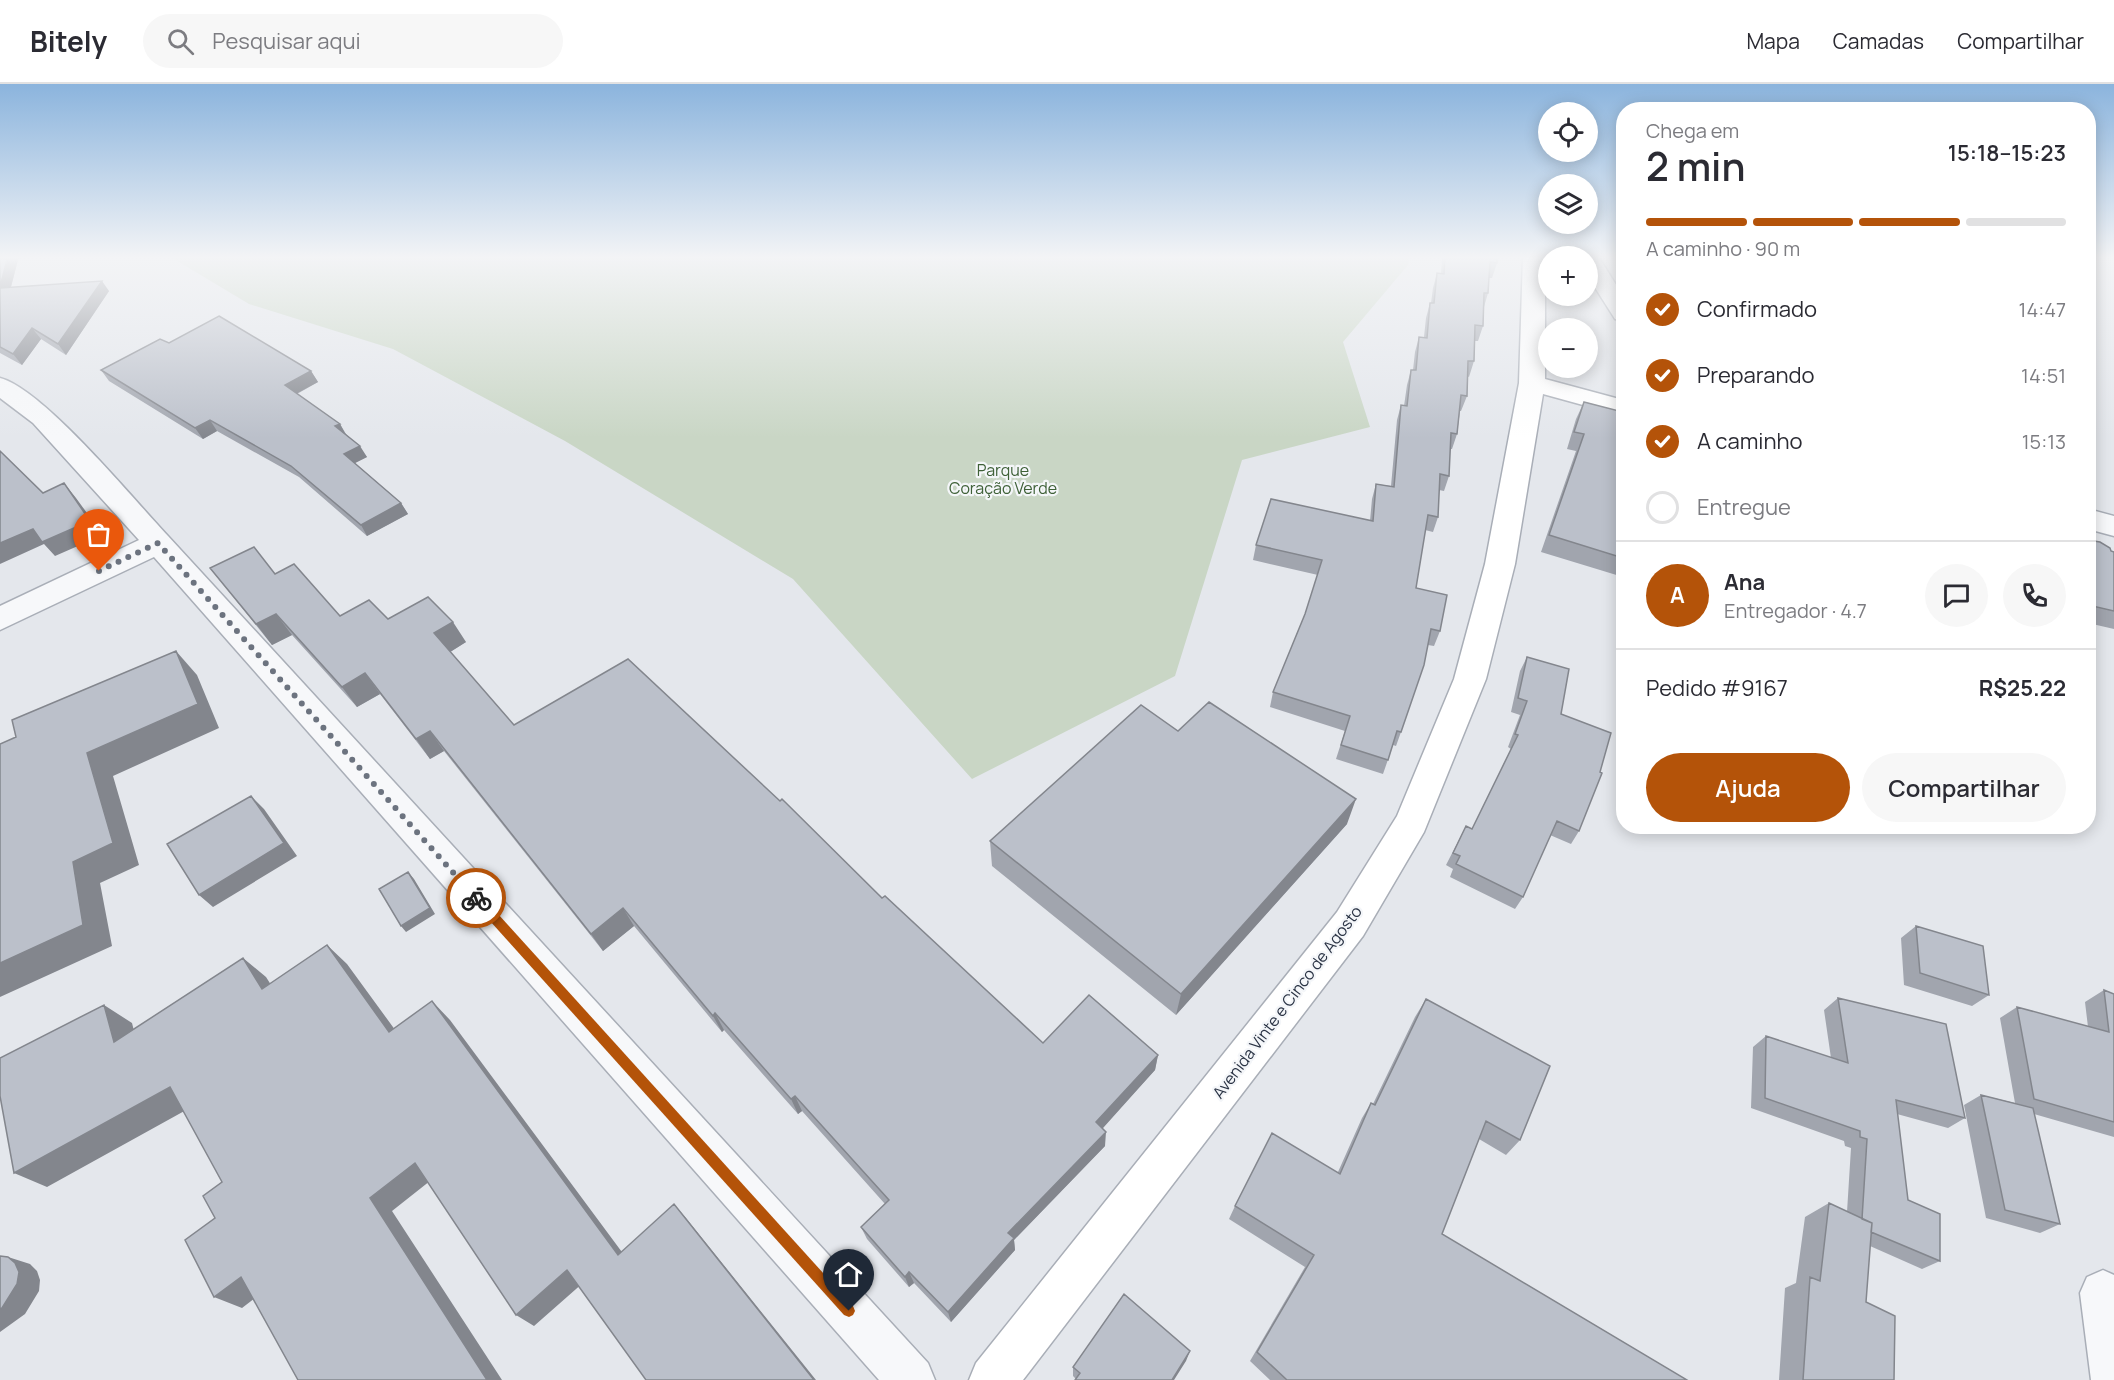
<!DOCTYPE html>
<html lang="pt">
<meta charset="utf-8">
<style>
:root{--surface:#fff;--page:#f7f7f7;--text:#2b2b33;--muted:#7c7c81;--line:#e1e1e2;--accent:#b45309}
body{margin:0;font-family:Manrope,sans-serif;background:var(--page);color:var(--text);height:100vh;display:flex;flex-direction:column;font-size:22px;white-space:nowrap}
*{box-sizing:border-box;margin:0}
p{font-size:20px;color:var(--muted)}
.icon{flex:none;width:33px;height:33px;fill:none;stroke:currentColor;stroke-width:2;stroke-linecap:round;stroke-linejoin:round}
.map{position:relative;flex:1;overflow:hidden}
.panel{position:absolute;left:1616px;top:18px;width:480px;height:732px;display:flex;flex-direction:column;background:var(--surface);border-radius:24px;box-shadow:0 3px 15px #0003}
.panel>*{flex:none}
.controls{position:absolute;left:1538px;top:18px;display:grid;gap:12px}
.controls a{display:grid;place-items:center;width:60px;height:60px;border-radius:50%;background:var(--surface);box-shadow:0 3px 15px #0003;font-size:30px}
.pin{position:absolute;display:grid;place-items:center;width:51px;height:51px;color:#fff;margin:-62px -26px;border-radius:50% 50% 50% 0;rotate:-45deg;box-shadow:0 0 6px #0007}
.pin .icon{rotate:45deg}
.courier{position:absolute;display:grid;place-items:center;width:60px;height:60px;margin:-30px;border:4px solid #b45309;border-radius:50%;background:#fff;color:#222;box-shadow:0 2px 8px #0007}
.overview em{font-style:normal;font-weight:600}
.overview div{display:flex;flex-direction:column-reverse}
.overview{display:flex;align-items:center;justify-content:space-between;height:102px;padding:0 30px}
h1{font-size:39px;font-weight:600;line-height:45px}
.bar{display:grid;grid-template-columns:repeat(4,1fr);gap:9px 6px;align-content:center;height:72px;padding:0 30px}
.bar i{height:8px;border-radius:4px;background:var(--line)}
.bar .on{background:var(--accent)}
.bar p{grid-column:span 4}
.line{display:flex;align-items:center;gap:15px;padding:0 30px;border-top:2px solid var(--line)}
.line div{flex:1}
.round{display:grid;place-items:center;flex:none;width:63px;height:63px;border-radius:32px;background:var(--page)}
ol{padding:0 30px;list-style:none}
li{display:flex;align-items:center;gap:18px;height:66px}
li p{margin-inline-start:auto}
li .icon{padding:6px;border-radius:50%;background:var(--accent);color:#fff;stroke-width:4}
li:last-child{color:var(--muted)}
li i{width:33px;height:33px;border:3px solid var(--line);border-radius:50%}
.action{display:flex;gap:12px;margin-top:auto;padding:12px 30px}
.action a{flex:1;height:69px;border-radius:36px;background:var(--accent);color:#fff;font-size:24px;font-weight:600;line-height:69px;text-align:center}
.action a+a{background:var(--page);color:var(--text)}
header{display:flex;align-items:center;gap:36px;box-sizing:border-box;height:84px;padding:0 30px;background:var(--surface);border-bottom:2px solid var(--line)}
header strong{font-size:28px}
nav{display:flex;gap:33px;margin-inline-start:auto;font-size:21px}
.search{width:420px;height:54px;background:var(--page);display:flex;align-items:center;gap:15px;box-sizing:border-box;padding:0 21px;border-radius:33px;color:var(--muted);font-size:22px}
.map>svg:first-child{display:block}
.green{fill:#c9d6c5}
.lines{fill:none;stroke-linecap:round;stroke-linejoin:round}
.street-casing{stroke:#a9aeb7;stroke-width:3}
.secondary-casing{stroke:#a9aeb7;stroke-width:3}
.street{fill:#f7f8fa;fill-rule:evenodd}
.secondary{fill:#fff;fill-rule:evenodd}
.wall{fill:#a1a5ae}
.shaded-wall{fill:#83868d}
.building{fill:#bbc0ca;stroke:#83868d;stroke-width:1.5}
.route{fill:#b45309}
.done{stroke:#6c737f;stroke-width:6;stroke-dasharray:0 10.8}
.labels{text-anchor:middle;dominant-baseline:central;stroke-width:4.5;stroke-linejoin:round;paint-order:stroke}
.park-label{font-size:16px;fill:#3f6138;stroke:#f4f6f9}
.street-label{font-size:16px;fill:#2b3445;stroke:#f4f6f9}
</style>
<header>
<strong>Bitely</strong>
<div class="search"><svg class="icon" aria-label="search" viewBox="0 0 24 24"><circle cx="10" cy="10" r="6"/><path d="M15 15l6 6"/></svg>Pesquisar aqui</div>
<nav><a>Mapa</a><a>Camadas</a><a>Compartilhar</a></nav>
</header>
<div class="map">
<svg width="2114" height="1296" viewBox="0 0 2114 1296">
<rect width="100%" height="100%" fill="#e4e7ec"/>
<path class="green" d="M 169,172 L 1410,172 L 1408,181 L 1343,258 L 1370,343 L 1242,376 L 1175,592 L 972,695 L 793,495 L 565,357 L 393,265 L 249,220 Z"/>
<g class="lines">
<g class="street-casing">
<path id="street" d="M 1576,172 L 1598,172 L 1623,212 L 1623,237 L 1615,235 L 1587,191 L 1587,172 Z
M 0,294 C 43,305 134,416 168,452 L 928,1279 L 935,1296 L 879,1296 L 154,473 L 0,546 L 0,522 L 139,456 L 33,339 L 0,314 Z
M 2088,425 L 2114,432 L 2114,452 L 2088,445 Z
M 2103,1186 L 2114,1191 L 2114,1296 L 2091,1296 L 2080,1209 L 2087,1193 Z"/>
</g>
<g class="secondary-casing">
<path id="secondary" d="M 1523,172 L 1545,172 L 1545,295 L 1623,316 L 1623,332 L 1543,310 L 1515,480 L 1486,595 L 1424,748 L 1363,852 L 1023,1296 L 969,1296 L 976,1279 L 1337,828 L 1397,732 L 1454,595 L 1485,480 L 1519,299 Z"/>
</g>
<use href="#street" class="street"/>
<use href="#secondary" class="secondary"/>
</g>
<path class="wall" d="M 0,172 L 19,172 L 11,203 L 109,207 L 66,271 L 41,255 L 22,281 L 0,269 Z
M 1442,172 L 1497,172 L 1497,179 L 1492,194 L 1489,194 L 1488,209 L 1484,223 L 1483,242 L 1478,257 L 1474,257 L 1474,277 L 1469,293 L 1467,292 L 1467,312 L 1461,327 L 1460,327 L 1457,350 L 1452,365 L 1450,365 L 1449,392 L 1444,407 L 1439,406 L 1438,433 L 1433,448 L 1425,446 L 1416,504 L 1440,547 L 1434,562 L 1428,561 L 1401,648 L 1396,662 L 1393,661 L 1383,690 L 1336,675 L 1345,647 L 1270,623 L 1273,608 L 1305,530 L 1318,491 L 1253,476 L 1256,461 L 1370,437 L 1372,415 L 1376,400 L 1391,402 L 1397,336 L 1401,321 L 1404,322 L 1407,301 L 1411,286 L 1413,286 L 1415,268 L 1419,253 L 1424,253 L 1426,234 L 1430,219 L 1431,219 L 1433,204 L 1437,189 L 1441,190 Z
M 169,259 L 311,287 L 318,298 L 297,310 L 340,340 L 346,350 L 367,373 L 355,379 L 401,419 L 408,430 L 367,452 L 299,393 L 217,347 L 203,355 L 109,297 L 101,286 Z
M 1584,318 L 1623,328 L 1623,493 L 1541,468 L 1576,367 L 1567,365 L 1576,335 Z
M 2088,456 L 2114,468 L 2114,545 L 2088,539 Z
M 210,484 L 275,490 L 340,532 L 388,535 L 466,558 L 450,568 L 514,641 L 882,814 L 1043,959 L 1158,971 L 1155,986 L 1102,1044 L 1105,1062 L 1014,1156 L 1015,1166 L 951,1238 L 914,1199 L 909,1203 L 867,1155 L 861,1143 L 885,1120 L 802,1027 L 798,1030 L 724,946 L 722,948 L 634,842 L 603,867 L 444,667 L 430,675 L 380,610 L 357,623 L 292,551 L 272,561 Z
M 1527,573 L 1561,630 L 1579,747 L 1571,760 L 1550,751 L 1523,813 L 1515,825 L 1450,793 L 1453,785 L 1446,781 L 1466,742 L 1472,745 L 1511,665 L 1508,663 L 1520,631 L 1511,628 L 1520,587 Z
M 1178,647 L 1347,740 L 1176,931 L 992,782 L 990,757 Z
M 1916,842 L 1989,911 L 1972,922 L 1904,901 L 1901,854 Z
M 2104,906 L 2114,910 L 2114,1053 L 2034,1030 L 2060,1140 L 2040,1149 L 1986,1134 L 1964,1021 L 1981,1011 L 2015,1019 L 2000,934 L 2017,923 L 2088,943 L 2085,918 Z
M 1838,914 L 1965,1034 L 1948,1044 L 1897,1030 L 1908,1116 L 1940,1177 L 1922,1185 L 1870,1162 L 1866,1218 L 1894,1296 L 1779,1296 L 1785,1204 L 1796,1199 L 1805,1133 L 1829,1119 L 1847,1128 L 1851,1064 L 1845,1062 L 1844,1057 L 1751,1024 L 1753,963 L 1766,952 L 1831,974 L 1824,926 Z
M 1426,915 L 1520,1056 L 1506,1071 L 1479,1055 L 1442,1150 L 1687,1296 L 1270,1296 L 1250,1277 L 1305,1183 L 1229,1135 L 1235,1122 L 1338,1088 L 1362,1034 L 1371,1019 L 1373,1020 L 1415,933 Z
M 1186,1277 L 1076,1295 L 1073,1292 L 1073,1283 Z"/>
<path class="shaded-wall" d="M 8,172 L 19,172 L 8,214 L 0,204 Z
M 102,197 L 109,207 L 66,271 L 58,260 Z
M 32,244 L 41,255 L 22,281 L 13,270 Z
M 311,287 L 318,298 L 292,312 L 285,301 Z
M 210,336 L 217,347 L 203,355 L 195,344 Z
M 340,340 L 346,351 L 335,342 Z
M 360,362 L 367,373 L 351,381 L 344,370 Z
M 64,399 L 76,414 L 103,451 L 55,472 L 44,460 L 0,480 L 0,459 Z
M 401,419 L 408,430 L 367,452 L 361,441 Z
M 276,530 L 292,551 L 272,561 L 256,540 Z
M 453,538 L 466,558 L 447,570 L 434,549 Z
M 176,567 L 197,591 L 219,644 L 113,692 L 139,781 L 100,799 L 112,862 L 0,913 L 0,879 L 73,778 L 87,669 Z
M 365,589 L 380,610 L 357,623 L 342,603 Z
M 430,647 L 444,667 L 430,675 L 416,655 Z
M 251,712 L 264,725 L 297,772 L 213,823 L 199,811 Z
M 1356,715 L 1347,740 L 1176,931 L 1181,910 Z
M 408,788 L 414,795 L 435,830 L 406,848 L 401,842 Z
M 623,824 L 634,842 L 603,867 L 591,850 Z
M 327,861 L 347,880 L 409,965 L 389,948 Z
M 243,874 L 266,893 L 285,923 L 262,905 Z
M 432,917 L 450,936 L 633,1183 L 618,1171 Z
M 104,921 L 132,939 L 141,975 L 114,958 Z
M 715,929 L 724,946 L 722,948 L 713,932 Z
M 1158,971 L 1155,986 L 1095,1053 L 1096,1038 Z
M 170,1003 L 197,1020 L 47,1103 L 14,1089 Z
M 795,1012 L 802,1027 L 798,1030 L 791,1015 Z
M 1106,1048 L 1105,1062 L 1014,1156 L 1015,1166 L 951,1238 L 948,1228 L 1008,1149 Z
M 415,1079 L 435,1093 L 392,1127 L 502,1296 L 487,1296 L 370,1114 Z
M 674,1120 L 686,1134 L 816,1296 L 814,1296 Z
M 8,1173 L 30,1180 L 37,1187 L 40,1196 L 39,1207 L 25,1230 L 0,1248 L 0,1225 Z
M 567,1186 L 584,1198 L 534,1242 L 516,1231 Z
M 909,1188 L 914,1199 L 909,1203 L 905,1193 Z
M 241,1193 L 268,1204 L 242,1224 L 214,1213 Z
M 1190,1267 L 1186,1277 L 1174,1296 L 1172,1296 Z"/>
<path class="building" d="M 0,172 L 8,172 L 0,203 Z
M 1445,172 L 1497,172 L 1497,179 L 1490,178 L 1488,209 L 1484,209 L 1483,242 L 1475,241 L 1474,277 L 1468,277 L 1467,312 L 1461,311 L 1457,350 L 1451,349 L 1449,392 L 1440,390 L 1438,433 L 1428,431 L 1416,504 L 1447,511 L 1440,547 L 1431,545 L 1424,581 L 1401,648 L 1397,647 L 1388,676 L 1341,661 L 1350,632 L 1273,608 L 1305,530 L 1322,476 L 1256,461 L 1271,415 L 1373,437 L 1376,400 L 1394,403 L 1401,321 L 1407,322 L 1411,286 L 1416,286 L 1419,253 L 1427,254 L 1430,219 L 1434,219 L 1437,189 L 1444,190 Z
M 102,197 L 58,260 L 32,244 L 13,270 L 0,263 L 0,204 Z
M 219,232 L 311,287 L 285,301 L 340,340 L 335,342 L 360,362 L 344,370 L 401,419 L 361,441 L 291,382 L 210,336 L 195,344 L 101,286 L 160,255 L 169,259 Z
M 1584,318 L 1623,328 L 1623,474 L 1549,451 L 1584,350 L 1574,348 Z
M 0,367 L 43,409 L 64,399 L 90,437 L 42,458 L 33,445 L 0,459 Z
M 2088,456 L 2100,458 L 2110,464 L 2111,467 L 2114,468 L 2114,527 L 2088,521 Z
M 254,463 L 275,490 L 294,480 L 340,532 L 369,516 L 388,535 L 428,513 L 453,538 L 434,549 L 514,641 L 628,575 L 780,717 L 782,715 L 882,814 L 885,812 L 1043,959 L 1089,911 L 1158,971 L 1096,1038 L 1106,1048 L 1008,1149 L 1014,1154 L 948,1228 L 909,1188 L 905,1193 L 861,1143 L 889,1116 L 795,1012 L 791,1015 L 715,929 L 713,932 L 623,824 L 591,850 L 430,647 L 416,655 L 365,589 L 342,603 L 276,530 L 256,540 L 210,484 Z
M 176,567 L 198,620 L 87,669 L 113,759 L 73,778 L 83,841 L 0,879 L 0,660 L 16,653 L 12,636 Z
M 1527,573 L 1569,585 L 1561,630 L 1611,649 L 1600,688 L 1602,689 L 1579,747 L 1557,737 L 1523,813 L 1456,780 L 1460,772 L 1453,769 L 1466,742 L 1472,745 L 1518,651 L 1515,650 L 1527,617 L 1518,614 Z
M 1209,618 L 1356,715 L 1181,910 L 990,757 L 1141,621 L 1178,647 Z
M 251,712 L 284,759 L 199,811 L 167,760 Z
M 408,788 L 430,824 L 401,842 L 379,805 Z
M 1916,842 L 1983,862 L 1989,911 L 1920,889 Z
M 327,861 L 389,948 L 432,917 L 618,1171 L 674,1120 L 814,1296 L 646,1296 L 567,1186 L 516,1231 L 415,1079 L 370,1114 L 487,1296 L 298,1296 L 241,1193 L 214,1213 L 185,1156 L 215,1134 L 203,1112 L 222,1098 L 170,1003 L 14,1089 L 0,1012 L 0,974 L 104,921 L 114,958 L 243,874 L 262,905 Z
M 2104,906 L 2114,910 L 2114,1038 L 2034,1015 L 2017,923 L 2109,948 Z
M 1838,914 L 1946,940 L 1965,1034 L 1896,1016 L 1908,1116 L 1940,1130 L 1940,1177 L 1871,1148 L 1872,1139 L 1862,1135 L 1867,1055 L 1860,1053 L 1860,1047 L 1765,1014 L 1766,952 L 1848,979 Z
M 1426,915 L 1550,982 L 1520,1056 L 1486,1037 L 1442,1150 L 1687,1296 L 1287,1296 L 1257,1268 L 1314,1171 L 1235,1122 L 1272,1049 L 1340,1090 L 1371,1019 L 1375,1021 Z
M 1981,1011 L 2033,1024 L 2060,1140 L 2005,1126 Z
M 1829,1119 L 1872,1139 L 1866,1218 L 1895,1232 L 1894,1296 L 1803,1296 L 1810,1193 L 1820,1197 Z
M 0,1172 L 8,1173 L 15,1179 L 19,1188 L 17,1200 L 2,1224 L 0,1225 Z
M 1124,1210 L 1190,1267 L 1172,1296 L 1075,1296 L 1080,1289 L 1073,1283 Z"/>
<linearGradient id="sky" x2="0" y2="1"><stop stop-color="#8bb4dd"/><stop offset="0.49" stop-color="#f3f4f6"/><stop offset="1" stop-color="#f3f4f6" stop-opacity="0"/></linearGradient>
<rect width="2114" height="354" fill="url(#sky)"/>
<path class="route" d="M 476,809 L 480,810 L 853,1222 L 855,1227 L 853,1231 L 849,1233 L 844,1231 L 472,817 L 472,810 Z"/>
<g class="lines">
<path class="done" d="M 99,487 L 158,459 L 476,814"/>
</g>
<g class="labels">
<g class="park-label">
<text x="1003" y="386">Parque<tspan x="1003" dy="18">Coração Verde</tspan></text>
</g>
<g class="street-label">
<text transform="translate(1287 918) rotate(-53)">Avenida Vinte e Cinco de Agosto</text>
</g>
</g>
</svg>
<div class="controls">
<a><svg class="icon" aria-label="locate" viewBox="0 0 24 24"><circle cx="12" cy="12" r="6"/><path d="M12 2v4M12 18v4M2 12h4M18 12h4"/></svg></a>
<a><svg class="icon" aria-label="layers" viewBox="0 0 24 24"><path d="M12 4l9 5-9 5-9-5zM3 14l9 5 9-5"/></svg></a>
<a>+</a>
<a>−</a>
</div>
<div class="pin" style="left:99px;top:487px;background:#ea580c"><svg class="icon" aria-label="bag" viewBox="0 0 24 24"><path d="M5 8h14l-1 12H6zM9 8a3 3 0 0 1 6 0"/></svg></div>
<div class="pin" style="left:849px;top:1227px;background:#1f2937"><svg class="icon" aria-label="home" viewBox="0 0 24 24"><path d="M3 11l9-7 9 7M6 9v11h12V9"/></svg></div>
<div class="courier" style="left:476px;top:814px"><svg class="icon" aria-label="bike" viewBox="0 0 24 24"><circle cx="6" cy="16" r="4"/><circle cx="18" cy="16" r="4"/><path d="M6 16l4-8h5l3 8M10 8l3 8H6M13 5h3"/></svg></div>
<section class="panel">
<div class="overview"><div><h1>2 min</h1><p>Chega em</p></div><em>15:18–15:23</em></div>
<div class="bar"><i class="on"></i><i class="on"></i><i class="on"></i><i></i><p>A caminho · 90 m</p></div>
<ol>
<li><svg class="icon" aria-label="check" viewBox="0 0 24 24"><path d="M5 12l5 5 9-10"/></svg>Confirmado<p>14:47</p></li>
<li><svg class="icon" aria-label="check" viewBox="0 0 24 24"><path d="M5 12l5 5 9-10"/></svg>Preparando<p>14:51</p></li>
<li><svg class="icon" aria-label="check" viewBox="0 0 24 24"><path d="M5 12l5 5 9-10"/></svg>A caminho<p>15:13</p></li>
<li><i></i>Entregue</li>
</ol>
<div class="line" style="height:108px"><b class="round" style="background:var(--accent);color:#fff">A</b><div><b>Ana</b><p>Entregador · 4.7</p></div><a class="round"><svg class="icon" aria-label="chat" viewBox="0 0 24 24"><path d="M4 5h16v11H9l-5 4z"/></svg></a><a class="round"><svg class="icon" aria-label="phone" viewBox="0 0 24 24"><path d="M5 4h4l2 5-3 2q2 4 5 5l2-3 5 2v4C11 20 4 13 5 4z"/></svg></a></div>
<div class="line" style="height:78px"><div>Pedido #9167</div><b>R$25.22</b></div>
<div class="action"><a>Ajuda</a><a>Compartilhar</a></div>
</section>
</div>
